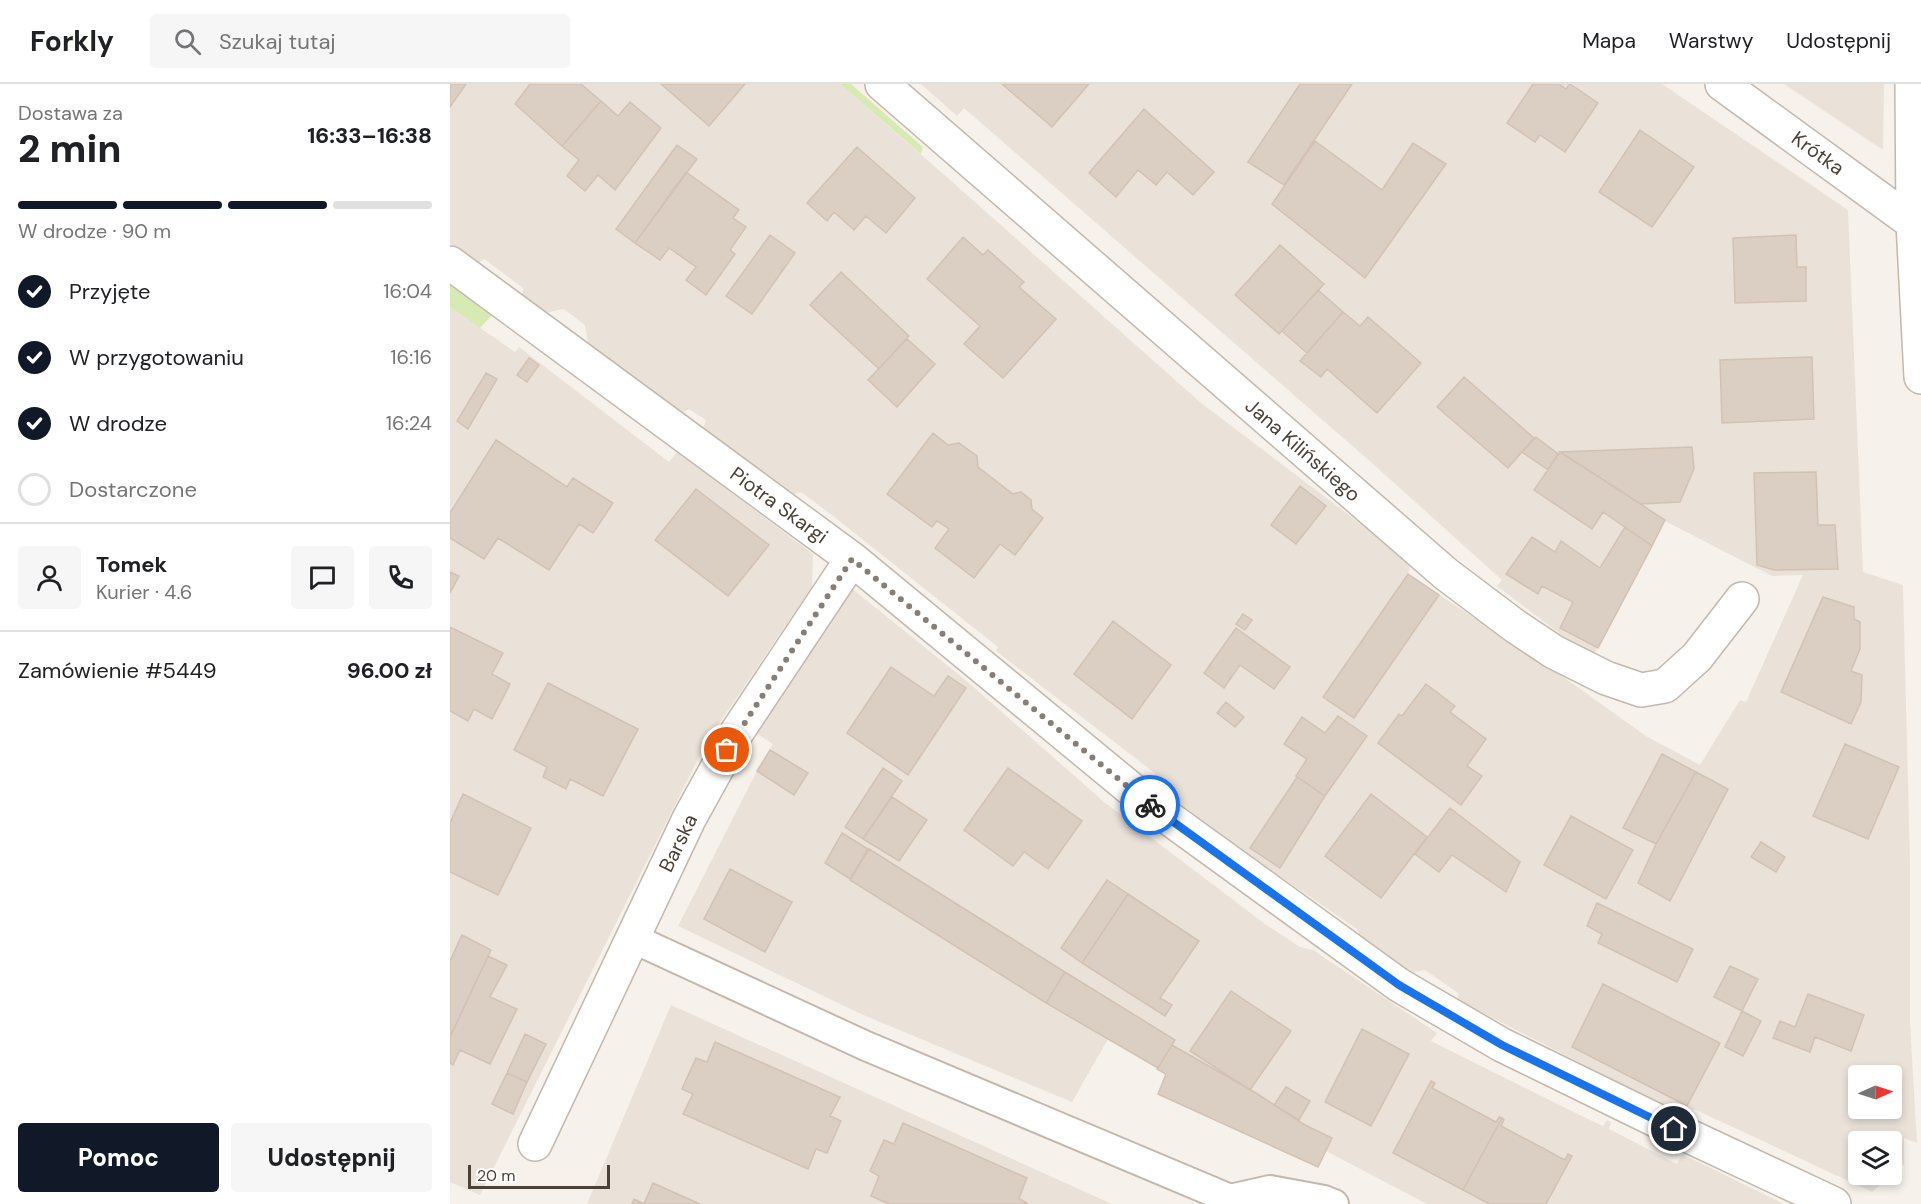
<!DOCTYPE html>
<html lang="pl">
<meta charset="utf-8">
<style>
:root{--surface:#fff;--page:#f6f6f6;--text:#202124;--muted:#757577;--line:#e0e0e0;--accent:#111827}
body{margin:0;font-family:"DM Sans",sans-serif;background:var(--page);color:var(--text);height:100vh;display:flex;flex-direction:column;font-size:22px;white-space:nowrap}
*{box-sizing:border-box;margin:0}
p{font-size:20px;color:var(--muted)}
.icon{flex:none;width:33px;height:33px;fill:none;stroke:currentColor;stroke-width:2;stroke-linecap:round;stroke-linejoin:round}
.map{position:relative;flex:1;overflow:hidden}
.drawer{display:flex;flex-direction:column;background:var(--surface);width:450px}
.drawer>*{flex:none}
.needle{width:39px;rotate:87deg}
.fabs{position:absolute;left:1398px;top:981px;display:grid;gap:12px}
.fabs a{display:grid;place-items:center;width:54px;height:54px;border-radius:6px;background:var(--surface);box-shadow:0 3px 9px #0003;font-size:30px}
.scale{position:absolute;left:18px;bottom:15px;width:142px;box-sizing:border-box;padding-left:6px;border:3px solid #4a4138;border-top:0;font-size:16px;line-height:21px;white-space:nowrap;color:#4a4138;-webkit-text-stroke:4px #fff;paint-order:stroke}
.pin{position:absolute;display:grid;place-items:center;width:51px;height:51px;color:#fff;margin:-26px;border:3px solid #fff;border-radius:50%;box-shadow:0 2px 6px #0007}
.courier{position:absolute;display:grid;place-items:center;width:60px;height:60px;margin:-30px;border:4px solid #1a73e8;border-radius:50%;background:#fff;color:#222;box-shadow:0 2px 8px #0007}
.headline em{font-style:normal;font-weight:800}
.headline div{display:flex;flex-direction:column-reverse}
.headline{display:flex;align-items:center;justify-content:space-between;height:102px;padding:0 18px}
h1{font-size:39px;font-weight:800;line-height:45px}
.bar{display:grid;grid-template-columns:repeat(4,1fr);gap:9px 6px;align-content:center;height:72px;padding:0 18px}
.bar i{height:8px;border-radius:4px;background:var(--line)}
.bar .active{background:var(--accent)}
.bar p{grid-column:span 4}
.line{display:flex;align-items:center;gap:15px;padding:0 18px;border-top:2px solid var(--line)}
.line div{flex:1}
.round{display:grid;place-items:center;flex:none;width:63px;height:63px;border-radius:6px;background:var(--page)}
ol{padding:0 18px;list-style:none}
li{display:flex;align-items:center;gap:18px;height:66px}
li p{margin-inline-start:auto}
li .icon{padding:6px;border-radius:50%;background:var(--accent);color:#fff;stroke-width:4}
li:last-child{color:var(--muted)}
li i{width:33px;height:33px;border:3px solid var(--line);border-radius:50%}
.primary-button{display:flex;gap:12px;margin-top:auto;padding:12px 18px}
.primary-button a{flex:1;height:69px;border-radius:6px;background:var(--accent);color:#fff;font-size:24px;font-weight:800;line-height:69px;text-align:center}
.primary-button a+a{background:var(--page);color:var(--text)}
header{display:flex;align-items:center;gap:36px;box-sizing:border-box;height:84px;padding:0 30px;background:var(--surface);border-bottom:2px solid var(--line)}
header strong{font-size:28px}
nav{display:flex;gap:33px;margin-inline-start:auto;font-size:21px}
.search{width:420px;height:54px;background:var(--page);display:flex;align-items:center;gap:15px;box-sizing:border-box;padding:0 21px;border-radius:6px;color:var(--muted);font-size:22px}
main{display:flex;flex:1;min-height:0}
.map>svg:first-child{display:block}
.residential{fill:#eae2d9;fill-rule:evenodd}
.green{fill:#d8eab4}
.building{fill:#dbcec3;stroke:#d3c2b3;stroke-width:1.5}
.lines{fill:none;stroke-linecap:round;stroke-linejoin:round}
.service-casing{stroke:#c2b8ad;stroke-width:32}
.minor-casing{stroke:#c2b8ad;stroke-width:36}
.service{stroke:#fff;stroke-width:28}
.minor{stroke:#fff;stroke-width:33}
.done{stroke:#867f77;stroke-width:6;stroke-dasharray:0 10.8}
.route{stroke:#1a73e8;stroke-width:8}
.labels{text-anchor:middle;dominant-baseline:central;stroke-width:5;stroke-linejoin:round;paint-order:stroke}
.street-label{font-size:20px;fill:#4a4138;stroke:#fff}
</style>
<header>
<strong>Forkly</strong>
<div class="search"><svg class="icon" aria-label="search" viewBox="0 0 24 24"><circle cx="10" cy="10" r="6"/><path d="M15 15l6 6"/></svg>Szukaj tutaj</div>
<nav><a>Mapa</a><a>Warstwy</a><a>Udostępnij</a></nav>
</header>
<main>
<section class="drawer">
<div class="headline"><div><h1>2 min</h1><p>Dostawa za</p></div><em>16:33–16:38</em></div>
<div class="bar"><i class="active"></i><i class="active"></i><i class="active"></i><i></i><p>W drodze · 90 m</p></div>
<ol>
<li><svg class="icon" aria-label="check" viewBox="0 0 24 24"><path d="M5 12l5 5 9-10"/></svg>Przyjęte<p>16:04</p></li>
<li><svg class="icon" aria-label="check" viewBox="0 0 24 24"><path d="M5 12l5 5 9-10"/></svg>W przygotowaniu<p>16:16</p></li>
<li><svg class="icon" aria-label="check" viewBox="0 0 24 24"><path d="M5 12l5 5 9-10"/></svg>W drodze<p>16:24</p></li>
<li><i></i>Dostarczone</li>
</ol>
<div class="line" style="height:108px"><a class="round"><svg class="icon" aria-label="person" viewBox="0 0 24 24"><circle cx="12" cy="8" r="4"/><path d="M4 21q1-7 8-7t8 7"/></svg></a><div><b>Tomek</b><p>Kurier · 4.6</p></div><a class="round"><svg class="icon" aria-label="chat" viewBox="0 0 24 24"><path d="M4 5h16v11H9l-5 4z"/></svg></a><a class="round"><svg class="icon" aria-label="phone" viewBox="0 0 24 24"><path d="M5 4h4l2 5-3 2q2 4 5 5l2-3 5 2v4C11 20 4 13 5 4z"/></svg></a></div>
<div class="line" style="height:78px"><div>Zamówienie #5449</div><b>96.00 zł</b></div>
<div class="primary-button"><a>Pomoc</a><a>Udostępnij</a></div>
</section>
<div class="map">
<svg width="1471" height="1120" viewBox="0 0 1471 1120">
<rect width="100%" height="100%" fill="#f6f1eb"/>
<path class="residential" d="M 0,0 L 390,0 L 499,95 L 751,319 L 961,478 L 958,490 L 1112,592 L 1196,652 L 1250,681 L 1290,616 L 1296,618 L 1353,491 L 1322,492 L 1215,437 L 1142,574 L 1047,502 L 1052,496 L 922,379 L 514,24 L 507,32 L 471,0 L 1212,0 L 1398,126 L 1413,488 L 1453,501 L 1460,779 L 1460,939 L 1467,1059 L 1454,1054 L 1454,1080 L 1422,1108 L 1244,1025 L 1239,1035 L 1008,916 L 1008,909 L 975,886 L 961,889 L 910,854 L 907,845 L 831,793 L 827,798 L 706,699 L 704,696 L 706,690 L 546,567 L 548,563 L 378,428 L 351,408 L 341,411 L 253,345 L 256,336 L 239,325 L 232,329 L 138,260 L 135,241 L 114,225 L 95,229 L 72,214 L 73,204 L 34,175 L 28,179 L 0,159 ZM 1408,992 L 1442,992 L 1442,1024 L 1408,1024 ZM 1408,1058 L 1442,1058 L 1442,1090 L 1408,1090 Z
M 1334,0 L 1434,0 L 1433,66 Z
M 0,223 L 65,268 L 69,263 L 219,378 L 227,368 L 363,470 L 362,503 L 257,657 L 30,1111 L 0,1098 Z
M 400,503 L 519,599 L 654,718 L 815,840 L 850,863 L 863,866 L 987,949 L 981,957 L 1140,1036 L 1153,1042 L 1157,1036 L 1161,1038 L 1159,1045 L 1227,1080 L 1232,1070 L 1334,1120 L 977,1120 L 876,1067 L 868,1083 L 708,1010 L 716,990 L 658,955 L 622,1018 L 411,930 L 228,842 L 307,687 L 323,660 L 301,646 Z
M 221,921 L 662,1120 L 137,1120 Z"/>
<path class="green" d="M 390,0 L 401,0 L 473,63 L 471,70 Z
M 0,197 L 44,229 L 30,244 L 0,223 Z"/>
<path class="building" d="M 0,0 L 16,0 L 0,23 Z
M 80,0 L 131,0 L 151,17 L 112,62 L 65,20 Z
M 211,0 L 295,0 L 259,42 Z
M 552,0 L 639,0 L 602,43 Z
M 850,0 L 902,0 L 834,101 L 798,78 Z
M 1083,0 L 1109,0 L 1116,5 L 1120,0 L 1148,19 L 1115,68 L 1090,51 L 1085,58 L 1057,39 Z
M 151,17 L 168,32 L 180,18 L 211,44 L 165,106 L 148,91 L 135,107 L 117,92 L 129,76 L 112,62 Z
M 694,25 L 764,88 L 743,111 L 717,88 L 706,101 L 688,86 L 666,113 L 639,89 Z
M 1190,46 L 1244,83 L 1202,143 L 1149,108 Z
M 865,57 L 932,106 L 963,59 L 996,80 L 915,194 L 822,120 Z
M 227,61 L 247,75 L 185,159 L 166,145 Z
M 407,63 L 465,114 L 436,149 L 416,132 L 404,146 L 384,128 L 377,137 L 357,119 Z
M 236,88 L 289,126 L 283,134 L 296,143 L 280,166 L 285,170 L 256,211 L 236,196 L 246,183 L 219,164 L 210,176 L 185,159 Z
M 320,151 L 345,169 L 302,230 L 276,212 Z
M 1346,151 L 1347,183 L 1356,183 L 1356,217 L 1285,219 L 1283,154 Z
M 513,153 L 533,171 L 538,166 L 574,198 L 569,203 L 606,235 L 553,294 L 514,260 L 530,242 L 477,195 Z
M 830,161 L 874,200 L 829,250 L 785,211 Z
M 391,188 L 459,252 L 429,285 L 360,221 Z
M 868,206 L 893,228 L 857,269 L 832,247 Z
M 893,228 L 910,242 L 918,233 L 971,279 L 927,329 L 877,285 L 871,293 L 850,277 Z
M 457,255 L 485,280 L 447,323 L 418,296 Z
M 1362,273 L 1364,335 L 1272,339 L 1270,276 Z
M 79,274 L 89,281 L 77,298 L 67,291 Z
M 36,289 L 47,295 L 18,345 L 7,337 Z
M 1014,293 L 1084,354 L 1058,384 L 987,323 Z
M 483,349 L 498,361 L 509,359 L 527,372 L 528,383 L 563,410 L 571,408 L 581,416 L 582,425 L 593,434 L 565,471 L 550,460 L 524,494 L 485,464 L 499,445 L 487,437 L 482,443 L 437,410 Z
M 1086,353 L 1108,370 L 1098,386 L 1072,368 Z
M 46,356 L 117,403 L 123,394 L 163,419 L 143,449 L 129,440 L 99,486 L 48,454 L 34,475 L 0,454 L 0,429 Z
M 1242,363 L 1244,385 L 1230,418 L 1191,420 L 1110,368 Z
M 1110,368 L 1215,436 L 1202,462 L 1153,428 L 1142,445 L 1084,406 Z
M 1366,388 L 1368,441 L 1385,441 L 1388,485 L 1324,486 L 1307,481 L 1304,389 Z
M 850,402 L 876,422 L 846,460 L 821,441 Z
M 246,405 L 319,461 L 278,512 L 205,456 Z
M 1175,443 L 1202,462 L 1148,564 L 1110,544 L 1123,518 L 1092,502 L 1088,510 L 1056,490 L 1082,453 L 1105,468 L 1111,457 L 1150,484 Z
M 0,488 L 9,492 L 0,509 Z
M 958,490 L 989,511 L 904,634 L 873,613 Z
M 1373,513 L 1404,523 L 1404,535 L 1410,538 L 1410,565 L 1401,587 L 1412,591 L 1411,618 L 1401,640 L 1331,608 Z
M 793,530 L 802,536 L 795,546 L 786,540 Z
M 663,537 L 721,581 L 682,635 L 624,590 Z
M 0,543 L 53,569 L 42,590 L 60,600 L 42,635 L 24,625 L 18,637 L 0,627 Z
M 786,544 L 840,583 L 824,605 L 790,581 L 774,604 L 754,589 Z
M 441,583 L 484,612 L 498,592 L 516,604 L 458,691 L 397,649 Z
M 98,599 L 188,645 L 153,712 L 120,695 L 116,705 L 93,693 L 97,683 L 64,666 Z
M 976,600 L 1005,622 L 1000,628 L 1036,655 L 1017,682 L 1032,692 L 1011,721 L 928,659 L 949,630 L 952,632 Z
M 776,618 L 794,633 L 785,643 L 767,629 Z
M 888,632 L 917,652 L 875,712 L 846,692 L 857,675 L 834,660 L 852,633 L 875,649 Z
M 1395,660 L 1449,683 L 1418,755 L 1363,732 Z
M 320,666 L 358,689 L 344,711 L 307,687 Z
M 1212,670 L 1246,688 L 1206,760 L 1173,744 Z
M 433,684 L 452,697 L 413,755 L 395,743 Z
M 558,684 L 632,737 L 598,785 L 574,768 L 563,782 L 514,746 Z
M 1246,688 L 1278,705 L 1220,817 L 1188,799 L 1206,760 Z
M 847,693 L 875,712 L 830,784 L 800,764 Z
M 13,710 L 81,744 L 48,811 L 0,788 L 0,739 Z
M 921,710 L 977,753 L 931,814 L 875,772 Z
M 442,713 L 477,736 L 449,777 L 413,755 Z
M 1000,724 L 1070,778 L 1056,808 L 1002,771 L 989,788 L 965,770 Z
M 1121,732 L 1183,766 L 1156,815 L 1094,781 Z
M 392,749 L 418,765 L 400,795 L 375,779 Z
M 1311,758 L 1335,773 L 1326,788 L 1301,773 Z
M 419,765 L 615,888 L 596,919 L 400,796 Z
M 280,785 L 342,818 L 315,868 L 254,835 Z
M 657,796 L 678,810 L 632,879 L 611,864 Z
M 678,810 L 749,857 L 710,914 L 722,921 L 715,932 L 632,879 Z
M 1147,819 L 1243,865 L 1227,898 L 1148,859 L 1152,850 L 1137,842 Z
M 12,851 L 41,866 L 0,953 L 0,877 Z
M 38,872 L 57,881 L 40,913 L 67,925 L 40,980 L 10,966 L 3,981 L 0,979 L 0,953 Z
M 1280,882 L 1308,895 L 1292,927 L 1264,913 Z
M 615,888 L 725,956 L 708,984 L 596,919 Z
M 1153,900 L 1270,959 L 1237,1022 L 1122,963 Z
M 781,907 L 841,947 L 800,1006 L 740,967 Z
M 1358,910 L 1414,931 L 1401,967 L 1365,953 L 1360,968 L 1323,954 L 1330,937 L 1345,943 Z
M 1292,927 L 1311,937 L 1293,972 L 1275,963 Z
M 912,945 L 959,970 L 921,1042 L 875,1018 Z
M 75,950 L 96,960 L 77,998 L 57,989 Z
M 265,958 L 390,1013 L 380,1032 L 391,1037 L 377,1069 L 366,1065 L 358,1085 L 233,1030 L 243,1010 L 232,1005 L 246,974 L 257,978 Z
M 722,961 L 806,1009 L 855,1041 L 882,1054 L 868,1083 L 708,1010 L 716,990 L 707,985 Z
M 57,989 L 77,998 L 63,1030 L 42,1020 Z
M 981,997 L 985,999 L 982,1004 L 1046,1038 L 1049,1033 L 1052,1034 L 1013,1106 L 943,1069 Z
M 836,1003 L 860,1017 L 849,1036 L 824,1021 Z
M 1052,1034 L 1054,1036 L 1051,1042 L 1115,1076 L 1118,1070 L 1122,1072 L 1096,1120 L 1039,1120 L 1013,1106 Z
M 453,1039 L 577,1094 L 569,1114 L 578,1120 L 439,1120 L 421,1112 L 429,1092 L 420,1087 L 434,1056 L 444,1060 Z
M 203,1099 L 250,1120 L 182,1120 L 184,1115 L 194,1120 Z"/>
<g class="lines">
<g class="service-casing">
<path id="service" d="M 182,854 L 416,962 L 780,1115 L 820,1106 L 874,1116 L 884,1120"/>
</g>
<g class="minor-casing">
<path id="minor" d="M 432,0 L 996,490 L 1065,542 L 1104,568 L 1156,594 L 1191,606 L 1215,602 L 1247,573 L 1292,515
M 1272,0 L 1463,139
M 1462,0 L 1463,139 L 1471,293
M 0,179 L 402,475 L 698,719 L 949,901 L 1052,961 L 1224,1045 L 1384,1120
M 85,1060 L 239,735 L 287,648 L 402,475"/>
</g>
<use href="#service" class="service"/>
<use href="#minor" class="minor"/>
</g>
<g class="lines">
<path class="done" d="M 277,666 L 402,475 L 700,721"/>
<path class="route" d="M 700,721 L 949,901 L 1052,961 L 1224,1045"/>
</g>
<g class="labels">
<g class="street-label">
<text transform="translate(1368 69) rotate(36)">Krótka</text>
<text transform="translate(853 366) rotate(41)">Jana Kilińskiego</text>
<text transform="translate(329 421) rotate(36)">Piotra Skargi</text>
<text transform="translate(228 759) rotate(-64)">Barska</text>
</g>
</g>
</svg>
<div class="fabs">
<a><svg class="needle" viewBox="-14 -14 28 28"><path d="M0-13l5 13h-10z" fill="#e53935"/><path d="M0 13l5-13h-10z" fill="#757577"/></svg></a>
<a><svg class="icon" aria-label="layers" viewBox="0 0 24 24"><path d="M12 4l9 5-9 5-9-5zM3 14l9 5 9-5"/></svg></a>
</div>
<div class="scale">20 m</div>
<div class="pin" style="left:277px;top:666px;background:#ea580c"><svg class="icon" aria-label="bag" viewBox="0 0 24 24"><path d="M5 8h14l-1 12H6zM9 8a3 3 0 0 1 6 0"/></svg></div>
<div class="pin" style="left:1224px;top:1045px;background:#1f2937"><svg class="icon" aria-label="home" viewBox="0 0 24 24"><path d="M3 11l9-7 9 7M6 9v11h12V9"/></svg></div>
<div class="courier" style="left:700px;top:721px"><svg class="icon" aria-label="bike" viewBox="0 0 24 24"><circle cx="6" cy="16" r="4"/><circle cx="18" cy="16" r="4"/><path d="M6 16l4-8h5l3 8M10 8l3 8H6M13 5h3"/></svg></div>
</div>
</main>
